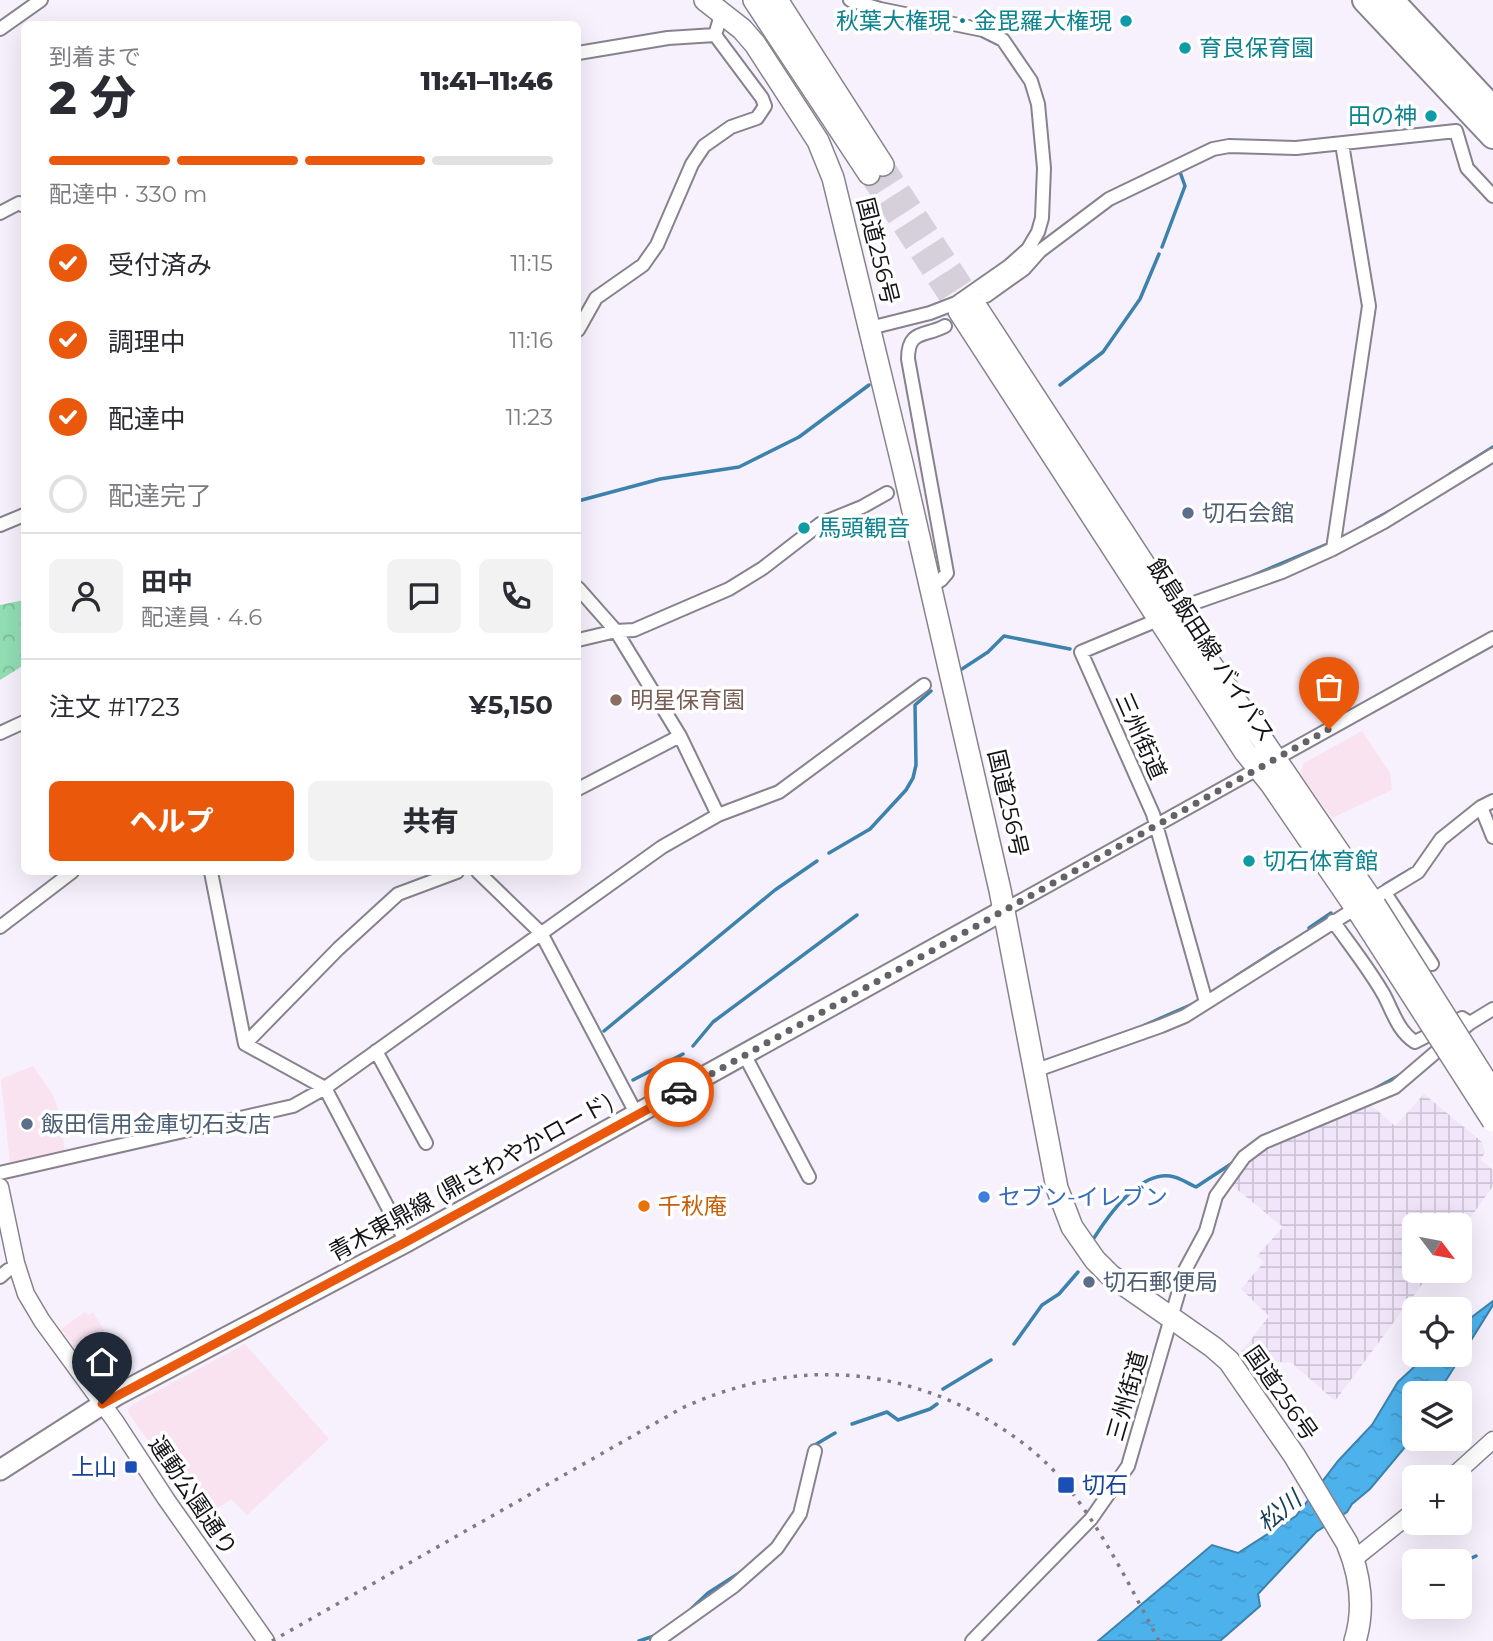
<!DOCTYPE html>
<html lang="ja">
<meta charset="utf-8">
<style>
:root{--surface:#fff;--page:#f2f2f3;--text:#2b2b33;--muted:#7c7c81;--line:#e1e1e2;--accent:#ea580c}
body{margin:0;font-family:Montserrat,"Noto Sans JP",sans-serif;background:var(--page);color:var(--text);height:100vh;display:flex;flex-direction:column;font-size:26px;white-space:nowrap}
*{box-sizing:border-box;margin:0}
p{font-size:23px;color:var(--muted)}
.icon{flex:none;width:38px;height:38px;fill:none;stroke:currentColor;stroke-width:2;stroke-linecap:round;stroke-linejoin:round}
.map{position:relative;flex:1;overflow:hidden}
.details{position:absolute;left:21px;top:21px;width:560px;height:854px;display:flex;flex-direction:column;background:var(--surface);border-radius:10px;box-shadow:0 7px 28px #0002}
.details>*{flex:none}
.needle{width:46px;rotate:122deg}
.fabs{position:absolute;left:1402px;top:1213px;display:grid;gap:14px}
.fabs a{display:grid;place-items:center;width:70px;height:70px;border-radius:10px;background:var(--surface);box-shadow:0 7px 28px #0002;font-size:35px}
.pin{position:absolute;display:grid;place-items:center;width:60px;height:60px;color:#fff;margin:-72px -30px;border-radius:50% 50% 50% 0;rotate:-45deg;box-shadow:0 0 7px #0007}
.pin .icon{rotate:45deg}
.courier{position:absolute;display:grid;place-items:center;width:70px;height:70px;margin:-35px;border:5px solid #ea580c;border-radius:50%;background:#fff;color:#222;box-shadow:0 2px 9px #0007}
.headline em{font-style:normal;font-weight:800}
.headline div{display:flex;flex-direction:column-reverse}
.headline{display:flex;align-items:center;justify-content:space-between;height:119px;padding:0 28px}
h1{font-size:46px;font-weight:800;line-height:52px}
.bar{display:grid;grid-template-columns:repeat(4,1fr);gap:10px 7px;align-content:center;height:84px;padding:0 28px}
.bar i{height:9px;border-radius:5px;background:var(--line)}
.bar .selected{background:var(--accent)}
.bar p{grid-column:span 4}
.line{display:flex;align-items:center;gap:18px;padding:0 28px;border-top:2px solid var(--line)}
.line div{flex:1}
.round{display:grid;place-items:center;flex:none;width:74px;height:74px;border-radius:10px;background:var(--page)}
ol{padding:0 28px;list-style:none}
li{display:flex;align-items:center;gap:21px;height:77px}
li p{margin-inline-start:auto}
li .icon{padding:7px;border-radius:50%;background:var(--accent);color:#fff;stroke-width:4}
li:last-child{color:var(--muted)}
li i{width:38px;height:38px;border:4px solid var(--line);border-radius:50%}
.primary-button{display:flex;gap:14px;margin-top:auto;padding:14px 28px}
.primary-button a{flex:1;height:80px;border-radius:10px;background:var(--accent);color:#fff;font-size:28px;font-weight:800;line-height:80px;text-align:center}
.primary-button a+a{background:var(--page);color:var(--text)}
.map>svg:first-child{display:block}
.commercial{fill:#f9e3f0}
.industrial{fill:url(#industrial-grid)}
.forest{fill:url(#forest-crowns)}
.water{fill:url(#water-ripples);stroke:#3c82ac;stroke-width:2}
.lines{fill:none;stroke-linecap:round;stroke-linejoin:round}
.stream{stroke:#3c82ac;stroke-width:3.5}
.primary-tunnel{stroke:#d5d0da;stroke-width:21;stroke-dasharray:21 10;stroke-linecap:butt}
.minor-casing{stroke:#87828c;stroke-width:16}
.tertiary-casing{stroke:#87828c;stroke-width:19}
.secondary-casing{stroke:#87828c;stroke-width:23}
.primary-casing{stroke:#87828c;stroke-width:24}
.trunk-casing{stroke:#87828c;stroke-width:24}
.motorway-casing{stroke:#87828c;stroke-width:28}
.minor{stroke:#fff;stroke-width:12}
.tertiary{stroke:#fff;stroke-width:16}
.secondary{stroke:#fff;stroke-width:19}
.primary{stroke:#fff;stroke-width:21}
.trunk{stroke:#fff;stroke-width:21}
.motorway{stroke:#fff;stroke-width:24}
.rail{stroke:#7f7b83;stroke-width:3.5;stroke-dasharray:3.5 7;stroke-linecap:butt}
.primary-bridge-casing{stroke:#87828c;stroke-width:24;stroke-linecap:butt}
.primary-bridge{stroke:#fff;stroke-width:21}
.done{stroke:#646168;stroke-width:7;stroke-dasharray:0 12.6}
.route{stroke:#ea580c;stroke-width:9}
.culture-dot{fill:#0f9aa8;stroke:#fff;stroke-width:2.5}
.service-dot{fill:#5c6f8a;stroke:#fff;stroke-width:2.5}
.education-dot{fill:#8d6e63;stroke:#fff;stroke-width:2.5}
.shop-dot{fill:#3f7fe0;stroke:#fff;stroke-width:2.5}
.food-dot{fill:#e8710a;stroke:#fff;stroke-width:2.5}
.transit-dot{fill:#1a4fb4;stroke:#fff;stroke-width:2.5}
.labels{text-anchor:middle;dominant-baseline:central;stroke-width:7;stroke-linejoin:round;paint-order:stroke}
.culture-label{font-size:23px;fill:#0d838f;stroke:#fff;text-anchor:start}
.street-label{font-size:23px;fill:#151317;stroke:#fff}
.service-label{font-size:23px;fill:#4e5e75;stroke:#fff;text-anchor:start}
.education-label{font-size:23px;fill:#785e54;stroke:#fff;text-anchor:start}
.shop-label{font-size:23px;fill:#366cbe;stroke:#fff;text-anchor:start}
.food-label{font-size:23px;fill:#c56008;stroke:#fff;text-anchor:start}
.transit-label{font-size:23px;fill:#164399;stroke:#fff;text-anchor:end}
.water-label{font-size:24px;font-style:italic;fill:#143e57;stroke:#fff}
</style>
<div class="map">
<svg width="1493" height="1641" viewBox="0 0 1493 1641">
<defs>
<pattern id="industrial-grid" width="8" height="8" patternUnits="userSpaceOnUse" patternTransform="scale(1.75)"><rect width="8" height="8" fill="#f0e5f9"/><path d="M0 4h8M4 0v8" fill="none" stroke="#cdc4d5"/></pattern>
<pattern id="forest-crowns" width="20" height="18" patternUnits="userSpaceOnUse" patternTransform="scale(1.75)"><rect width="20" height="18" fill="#93dfb4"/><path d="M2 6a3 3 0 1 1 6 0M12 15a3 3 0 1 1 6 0" fill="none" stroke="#7ebe9a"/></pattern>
<pattern id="water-ripples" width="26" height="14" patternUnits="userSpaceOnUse" patternTransform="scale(1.75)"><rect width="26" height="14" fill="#4db2ec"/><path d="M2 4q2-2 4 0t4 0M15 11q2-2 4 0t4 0" fill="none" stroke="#4298ca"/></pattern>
</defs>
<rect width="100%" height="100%" fill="#f7f1fd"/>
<path class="commercial" d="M 1362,731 L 1390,773 L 1392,790 L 1332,818 L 1300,773 L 1304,763 Z
M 33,1066 L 53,1095 L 60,1115 L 65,1153 L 10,1163 L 1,1079 Z
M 85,1312 L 88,1315 L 93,1312 L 130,1372 L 114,1380 L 95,1375 L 61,1329 Z
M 245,1344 L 329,1439 L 247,1515 L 231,1499 L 204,1518 L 129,1414 L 128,1409 L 133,1404 Z"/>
<path class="industrial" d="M 1424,1094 L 1482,1142 L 1485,1152 L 1481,1160 L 1493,1170 L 1493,1186 L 1460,1232 L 1460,1225 L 1414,1225 L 1414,1270 L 1432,1271 L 1335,1401 L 1292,1363 L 1263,1361 L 1251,1376 L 1236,1359 L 1269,1316 L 1241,1289 L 1264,1262 L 1257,1256 L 1283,1227 L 1229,1183 L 1247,1161 L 1263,1149 L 1338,1116 L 1372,1106 L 1395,1126 Z"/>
<path class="forest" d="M 24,600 L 24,665 L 0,680 L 0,605 Z"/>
<path class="water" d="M 1493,1301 L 1493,1305 L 1438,1393 L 1414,1393 L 1414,1433 L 1406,1446 L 1370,1489 L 1352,1504 L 1347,1512 L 1316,1532 L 1258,1594 L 1260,1606 L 1220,1641 L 1098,1641 L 1212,1545 L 1238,1553 L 1296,1516 L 1338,1461 L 1372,1425 L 1398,1382 L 1427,1355 L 1460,1354 L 1460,1326 Z"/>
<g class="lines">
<path class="stream" d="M 1162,247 L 1185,186 L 1180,172
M 1060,385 L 1103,352 L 1140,299 L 1159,254
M 1450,474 L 1493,447
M 578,501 L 660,479 L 739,467 L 799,437 L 869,385
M 1366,524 L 1390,511
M 1254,575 L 1330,543
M 962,669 L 988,652 L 1004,636 L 1070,649
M 829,853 L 870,829 L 906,790 L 913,778 L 916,765 L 915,705 L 931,691
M 1384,885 L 1411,869
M 1309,928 L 1331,913
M 1235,977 L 1280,948
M 1145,1025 L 1195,1003
M 604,1031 L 775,890 L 817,861
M 693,1046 L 713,1022 L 857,915
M 633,1080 L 683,1054
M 1376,1088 L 1400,1075
M 1094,1238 C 1108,1216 1139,1172 1170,1176 C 1179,1177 1187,1183 1196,1187 L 1234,1162
M 1014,1344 L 1042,1305 L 1059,1294 L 1078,1272
M 943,1389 L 991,1360
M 852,1424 L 887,1412 L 898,1420 L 930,1409 L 937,1404
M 813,1446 L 835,1433
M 1460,1563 L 1476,1556
M 691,1609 L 708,1593 L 744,1570
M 639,1641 L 654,1636"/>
<path class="primary-tunnel" d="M 883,165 L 973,302
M 869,174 L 959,311"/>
<g class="minor-casing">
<path id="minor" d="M 850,0 L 880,9 L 983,30 L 1003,40 L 1031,81 L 1038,104 L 1044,168 L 1042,218 L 1038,232 L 1028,249 L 1009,266 L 956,303 L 930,313 L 870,328
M 0,29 L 41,0
M 578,53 L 668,38 L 715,35
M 0,213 L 19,203 L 24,206
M 986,296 L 1024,269 L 1040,251 L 1109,199 L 1213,149 L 1229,146 L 1296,148 L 1456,131 L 1467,168 L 1493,196
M 578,330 L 596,298 L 643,265 L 657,245 L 692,164 L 704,146 L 731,127 L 757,118 L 765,106 L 762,98 L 715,35 L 722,12
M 0,525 L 24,515
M 1333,549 L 1369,306 L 1342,144
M 930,587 L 941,580 L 947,573 L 908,359 C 908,329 925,337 945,326
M 578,588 L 616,631 L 680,736 L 718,815
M 1174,610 L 1282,572 L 1333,549 L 1384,522 L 1493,455
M 1160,619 L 1081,652 L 1153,814 L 1206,1002
M 578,640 L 616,631 L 634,630 L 729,589 L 763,568 L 820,524 L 862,507 L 887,493
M 0,733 L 24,722
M 578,789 L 680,736
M 1481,807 L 1493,837
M 211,872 L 245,1044 L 325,1088 L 406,1242
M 478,872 L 541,933 L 637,1115
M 1385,893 L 1432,964
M 1372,900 L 1418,872 L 1441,839 L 1481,807 L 1493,801
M 1004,910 L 1493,638
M 1333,921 C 1350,945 1370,970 1384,995 C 1393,1012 1398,1031 1415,1042 L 1462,1018 L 1470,1023
M 0,927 L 72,872
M 245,1044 L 338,949 L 398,894 L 457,872
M 376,1051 L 426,1143
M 745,1056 L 809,1177
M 1034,1071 L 1161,1026 L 1185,1016 L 1356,908
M 0,1173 L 293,1106 L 325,1088 L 662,847 L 718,815 L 779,792 L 924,685
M 0,1277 L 8,1270
M 657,1641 L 734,1586 L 777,1548 L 800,1514 L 815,1451
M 972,1641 L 1091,1519 L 1128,1466 L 1185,1270 L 1206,1231 L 1216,1196 L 1244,1157 L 1264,1142 L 1395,1087 L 1470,1023 L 1493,1009"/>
</g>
<g class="tertiary-casing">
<path id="tertiary" d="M 0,1187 L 16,1263 L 26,1294 L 42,1321 L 115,1421 L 166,1499 L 266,1641
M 1452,1477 L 1493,1440
M 1354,1559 L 1414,1511"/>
</g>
<g class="secondary-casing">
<path id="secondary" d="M 0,1470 L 117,1395 L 406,1242 L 1004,910"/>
</g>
<g class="primary-casing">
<path id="primary" d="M 754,0 L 869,174
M 777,0 L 883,165
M 973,302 L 1174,610 L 1375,905
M 959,311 L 1245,752 L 1271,784 L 1360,914"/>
</g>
<g class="trunk-casing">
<path id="trunk" d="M 705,0 L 742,29 L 755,44 L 818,141 L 833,178 L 902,463 L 1000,890 L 1057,1188 L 1072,1227 L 1095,1260 L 1110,1275 L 1213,1347 L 1229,1361 L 1294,1455 L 1347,1543 C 1360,1574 1365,1609 1355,1641"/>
</g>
<g class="motorway-casing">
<path id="motorway" d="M 1365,0 L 1493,136
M 1391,0 L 1493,109"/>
</g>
<use href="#minor" class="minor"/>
<use href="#tertiary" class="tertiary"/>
<use href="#secondary" class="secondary"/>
<use href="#primary" class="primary"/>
<use href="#trunk" class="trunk"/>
<use href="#motorway" class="motorway"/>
<path class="rail" d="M 272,1641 L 682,1408 C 779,1364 876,1362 972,1411 C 1008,1430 1042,1454 1067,1486 C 1104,1533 1131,1588 1159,1641"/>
<g class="primary-bridge-casing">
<path id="primary-bridge" d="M 1375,905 L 1493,1092
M 1360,914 L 1493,1121"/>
</g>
<use href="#primary-bridge" class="primary-bridge"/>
</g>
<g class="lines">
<path class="done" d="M 679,1092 L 1329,729"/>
<path class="route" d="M 102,1404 L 406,1242 L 679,1092"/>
</g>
<g class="culture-dot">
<circle cx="1126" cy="21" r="7"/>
<circle cx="1185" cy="48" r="7"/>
<circle cx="1431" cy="116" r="7"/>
<circle cx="804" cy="528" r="7"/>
<circle cx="1249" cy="861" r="7"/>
</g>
<g class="service-dot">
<circle cx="1188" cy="513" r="7"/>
<circle cx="27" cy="1124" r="7"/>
<circle cx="1089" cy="1282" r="7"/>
</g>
<circle class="education-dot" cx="616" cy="700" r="7"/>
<circle class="shop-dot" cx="984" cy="1197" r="7"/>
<circle class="food-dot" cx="644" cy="1206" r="7"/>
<g class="transit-dot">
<rect x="124" y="1460" width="14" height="14" rx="3.5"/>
<rect x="1057" y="1476" width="18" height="18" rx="3.5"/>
</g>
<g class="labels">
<g class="culture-label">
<text x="1112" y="21" text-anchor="end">秋葉大権現・金毘羅大権現</text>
<text x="1199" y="48">育良保育園</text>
<text x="1417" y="116" text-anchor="end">田の神</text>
<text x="818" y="528">馬頭観音</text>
<text x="1263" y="861">切石体育館</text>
</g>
<g class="street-label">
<text transform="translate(878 251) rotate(76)">国道256号</text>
<text transform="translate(1211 650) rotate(57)">飯島飯田線 バイパス</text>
<text transform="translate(1141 736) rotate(66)">三州街道</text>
<text transform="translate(1008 803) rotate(77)">国道256号</text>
<text transform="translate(471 1177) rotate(-29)">青木東鼎線 (鼎さわやかロード)</text>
<text transform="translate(1281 1393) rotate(55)">国道256号</text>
<text transform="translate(1127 1396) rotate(-74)">三州街道</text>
<text transform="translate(193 1496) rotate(56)">運動公園通り</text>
</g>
<g class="service-label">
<text x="1202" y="513">切石会館</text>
<text x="41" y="1124">飯田信用金庫切石支店</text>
<text x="1103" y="1282">切石郵便局</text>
</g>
<g class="education-label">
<text x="630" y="700">明星保育園</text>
</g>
<g class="shop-label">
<text x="998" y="1197">セブン-イレブン</text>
</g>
<g class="food-label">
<text x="658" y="1206">千秋庵</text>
</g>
<g class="transit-label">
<text x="117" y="1467">上山</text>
<text x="1082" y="1485" text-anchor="start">切石</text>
</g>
<g class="water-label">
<text transform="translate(1279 1511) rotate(-39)">松川</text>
</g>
</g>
</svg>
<div class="fabs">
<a><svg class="needle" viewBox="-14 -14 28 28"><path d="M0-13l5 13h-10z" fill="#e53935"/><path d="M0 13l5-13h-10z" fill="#7c7c81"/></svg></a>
<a><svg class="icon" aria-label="locate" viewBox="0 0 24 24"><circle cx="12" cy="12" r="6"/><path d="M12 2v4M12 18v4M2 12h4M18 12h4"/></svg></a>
<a><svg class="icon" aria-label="layers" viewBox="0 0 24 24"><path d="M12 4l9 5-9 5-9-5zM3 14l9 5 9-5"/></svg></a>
<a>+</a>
<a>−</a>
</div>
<div class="pin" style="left:1329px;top:729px;background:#ea580c"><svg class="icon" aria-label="bag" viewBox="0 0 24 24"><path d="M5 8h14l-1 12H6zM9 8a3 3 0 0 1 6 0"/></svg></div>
<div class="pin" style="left:102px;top:1404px;background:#1f2937"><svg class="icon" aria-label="home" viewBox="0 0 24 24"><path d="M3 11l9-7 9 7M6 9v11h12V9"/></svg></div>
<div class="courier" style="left:679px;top:1092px"><svg class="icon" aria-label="car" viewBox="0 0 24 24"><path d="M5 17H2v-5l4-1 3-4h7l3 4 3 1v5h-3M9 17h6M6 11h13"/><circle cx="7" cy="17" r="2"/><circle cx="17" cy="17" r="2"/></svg></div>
<section class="details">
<div class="headline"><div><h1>2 分</h1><p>到着まで</p></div><em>11:41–11:46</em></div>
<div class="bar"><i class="selected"></i><i class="selected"></i><i class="selected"></i><i></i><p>配達中 · 330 m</p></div>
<ol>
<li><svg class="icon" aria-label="check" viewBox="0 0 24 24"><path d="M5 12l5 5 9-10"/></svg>受付済み<p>11:15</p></li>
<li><svg class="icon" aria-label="check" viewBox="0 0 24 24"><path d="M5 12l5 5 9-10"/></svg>調理中<p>11:16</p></li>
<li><svg class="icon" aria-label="check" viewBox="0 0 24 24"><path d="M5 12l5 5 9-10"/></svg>配達中<p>11:23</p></li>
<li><i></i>配達完了</li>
</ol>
<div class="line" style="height:126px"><a class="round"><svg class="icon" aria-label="person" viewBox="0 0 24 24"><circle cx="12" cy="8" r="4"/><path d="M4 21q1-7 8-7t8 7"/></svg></a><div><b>田中</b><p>配達員 · 4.6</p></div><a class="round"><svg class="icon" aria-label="chat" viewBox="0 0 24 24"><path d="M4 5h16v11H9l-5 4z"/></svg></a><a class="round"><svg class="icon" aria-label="phone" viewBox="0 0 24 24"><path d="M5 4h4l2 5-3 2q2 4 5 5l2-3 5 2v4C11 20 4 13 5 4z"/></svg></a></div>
<div class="line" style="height:91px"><div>注文 #1723</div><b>¥5,150</b></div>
<div class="primary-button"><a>ヘルプ</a><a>共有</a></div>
</section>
</div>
